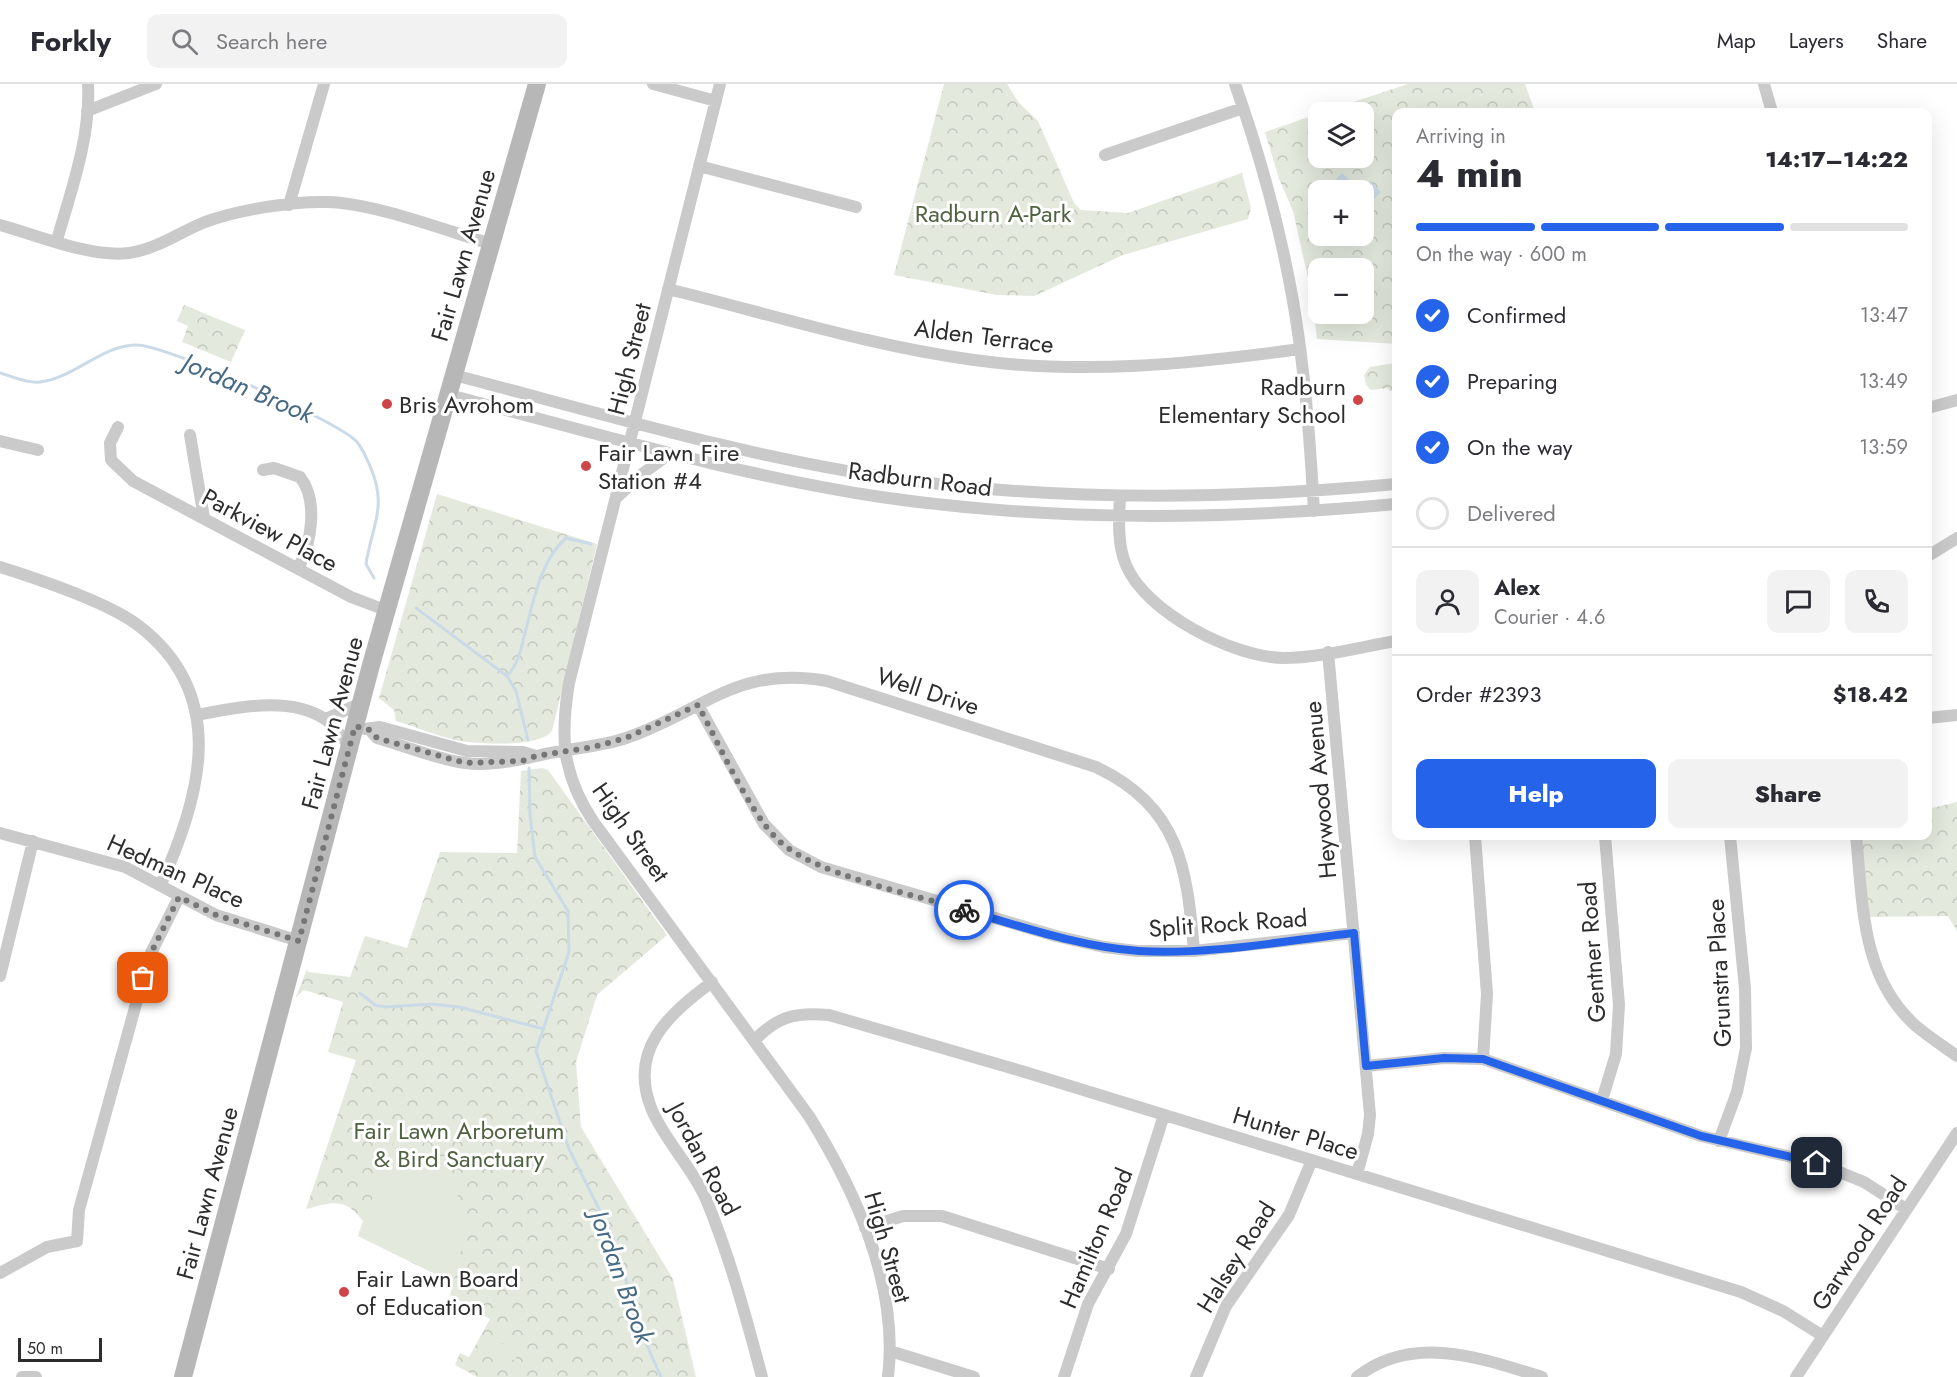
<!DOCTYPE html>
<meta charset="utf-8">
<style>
:root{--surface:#fff;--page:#f2f2f3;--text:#2b2b33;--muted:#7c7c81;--line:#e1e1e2;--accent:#2563eb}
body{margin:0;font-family:Jost,sans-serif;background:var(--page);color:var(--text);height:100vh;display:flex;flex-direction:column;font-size:22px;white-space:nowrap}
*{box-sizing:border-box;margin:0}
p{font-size:20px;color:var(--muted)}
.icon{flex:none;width:33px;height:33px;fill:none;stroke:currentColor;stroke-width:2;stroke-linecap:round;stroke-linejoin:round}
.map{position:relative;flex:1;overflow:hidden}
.sheet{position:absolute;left:1392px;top:24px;width:540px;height:732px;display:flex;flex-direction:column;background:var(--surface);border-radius:12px;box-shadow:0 6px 24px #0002}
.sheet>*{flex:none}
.fabs{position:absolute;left:1308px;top:18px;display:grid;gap:12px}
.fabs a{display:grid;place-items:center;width:66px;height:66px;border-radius:12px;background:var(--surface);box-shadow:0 6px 24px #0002;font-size:30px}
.scale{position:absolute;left:18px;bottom:15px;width:84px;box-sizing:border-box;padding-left:6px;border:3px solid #2d2d2d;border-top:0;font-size:16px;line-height:21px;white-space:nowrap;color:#2d2d2d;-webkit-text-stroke:4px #fff;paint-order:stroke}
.pin{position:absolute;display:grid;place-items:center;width:51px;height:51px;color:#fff;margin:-26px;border-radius:12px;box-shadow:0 3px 9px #0006}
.courier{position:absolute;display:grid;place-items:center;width:60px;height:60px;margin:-30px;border:4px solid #2563eb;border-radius:50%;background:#fff;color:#222;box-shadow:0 2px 8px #0007}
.head em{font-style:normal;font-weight:800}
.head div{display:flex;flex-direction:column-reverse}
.head{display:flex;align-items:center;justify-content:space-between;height:102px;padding:0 24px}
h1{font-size:39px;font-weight:800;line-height:45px}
.bar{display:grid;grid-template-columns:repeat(4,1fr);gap:9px 6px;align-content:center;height:72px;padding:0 24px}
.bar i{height:8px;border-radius:4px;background:var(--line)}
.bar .selected{background:var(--accent)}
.bar p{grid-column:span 4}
.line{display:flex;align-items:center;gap:15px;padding:0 24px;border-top:2px solid var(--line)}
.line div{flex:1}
.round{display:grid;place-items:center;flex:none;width:63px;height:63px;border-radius:12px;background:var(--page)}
ol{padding:0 24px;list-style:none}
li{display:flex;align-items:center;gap:18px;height:66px}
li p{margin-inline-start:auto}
li .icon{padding:6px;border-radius:50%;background:var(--accent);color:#fff;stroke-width:4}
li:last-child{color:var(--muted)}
li i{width:33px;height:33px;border:3px solid var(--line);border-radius:50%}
.action{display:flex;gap:12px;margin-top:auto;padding:12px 24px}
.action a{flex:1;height:69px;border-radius:12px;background:var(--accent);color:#fff;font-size:24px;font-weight:800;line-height:69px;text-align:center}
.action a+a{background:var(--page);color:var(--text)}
header{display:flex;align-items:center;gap:36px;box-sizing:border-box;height:84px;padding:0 30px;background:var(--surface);border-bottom:2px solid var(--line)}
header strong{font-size:28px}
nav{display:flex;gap:33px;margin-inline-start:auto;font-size:21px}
.search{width:420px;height:54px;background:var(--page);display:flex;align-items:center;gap:15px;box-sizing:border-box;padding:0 21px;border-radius:12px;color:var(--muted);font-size:22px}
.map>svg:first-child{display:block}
.park{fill:url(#park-crowns);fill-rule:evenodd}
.pitch{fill:#e3e9dd}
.water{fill:#cbdae7}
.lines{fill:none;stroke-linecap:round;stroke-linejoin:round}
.stream{stroke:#cbdae7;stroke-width:3}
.street{stroke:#cacaca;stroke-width:12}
.secondary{stroke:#b7b7b7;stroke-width:18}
.done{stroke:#767676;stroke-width:6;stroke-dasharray:0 10.8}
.route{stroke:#2563eb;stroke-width:8}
.poi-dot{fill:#cf4447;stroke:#fff;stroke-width:2}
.labels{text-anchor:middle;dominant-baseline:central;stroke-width:6;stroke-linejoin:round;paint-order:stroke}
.park-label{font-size:24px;fill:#4f6340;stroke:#fff}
.street-label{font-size:24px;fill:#2d2d2d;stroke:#fff}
.poi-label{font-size:24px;fill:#2d2d2d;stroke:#fff;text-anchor:start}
.water-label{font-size:26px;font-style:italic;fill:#466985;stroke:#fff}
</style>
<header>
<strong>Forkly</strong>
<div class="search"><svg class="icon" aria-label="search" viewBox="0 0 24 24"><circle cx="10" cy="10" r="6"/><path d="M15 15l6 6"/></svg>Search here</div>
<nav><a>Map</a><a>Layers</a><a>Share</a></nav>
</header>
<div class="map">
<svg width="1957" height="1293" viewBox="0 0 1957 1293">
<defs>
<pattern id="park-crowns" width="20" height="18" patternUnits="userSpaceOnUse" patternTransform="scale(1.5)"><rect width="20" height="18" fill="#e3e9dd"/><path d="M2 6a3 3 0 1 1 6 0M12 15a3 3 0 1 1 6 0" fill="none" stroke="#c3c8be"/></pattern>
</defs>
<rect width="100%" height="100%" fill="#fff"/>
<path class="park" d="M 944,0 L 1007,0 L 1019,19 L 1038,37 L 1074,119 L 1081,126 L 1128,129 L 1242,89 L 1251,124 L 1248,135 L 1123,171 L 1034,212 L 997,211 L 894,191 Z
M 1408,0 L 1525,0 L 1535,28 L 1396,28 L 1396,260 L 1317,255 L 1312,212 L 1293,127 L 1279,95 L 1265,48 L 1318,30 L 1318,74 L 1364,74 L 1364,28 L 1323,28 ZM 1318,106 L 1364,106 L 1364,152 L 1318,152 ZM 1318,184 L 1364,184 L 1364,230 L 1318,230 Z
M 184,221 L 245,246 L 231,278 L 182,258 L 188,242 L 177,237 Z
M 1395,279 L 1396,301 L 1392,303 L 1392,307 L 1389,307 L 1388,304 L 1371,306 L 1366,301 L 1364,291 L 1370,283 Z
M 437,410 L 597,460 L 552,647 C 539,663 488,660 467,658 C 444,655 419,644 396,637 L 394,626 L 379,614 Z
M 542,684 L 548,686 L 667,851 L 597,911 L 576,978 L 581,1043 L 673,1195 L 696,1293 L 477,1293 L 455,1281 L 460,1269 L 469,1273 L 490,1235 L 450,1211 L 453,1199 L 358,1152 L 363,1137 C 345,1113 333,1118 306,1125 L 356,976 L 328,968 L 343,918 L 304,906 L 296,913 L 307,885 L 308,888 L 350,893 L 365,852 L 407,864 L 440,768 L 517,769 L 521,687 Z
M 1957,718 L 1957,847 L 1948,832 L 1865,833 L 1856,752 L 1928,752 L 1928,725 Z"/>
<path class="pitch" d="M 395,1055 C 463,1081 476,1133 453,1198 L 358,1152 Z
M 489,1258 L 517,1261 L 516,1276 L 487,1273 Z"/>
<path class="water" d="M 1342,89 L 1360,106 L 1370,97 L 1381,108 L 1364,127 L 1364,106 L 1325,106 Z"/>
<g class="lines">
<path class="stream" d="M 0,289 C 11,292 28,300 40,298 C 75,294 101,261 137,261 C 165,261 339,337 357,358 C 362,364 367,375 370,382 C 388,423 372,441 366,480 L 374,494
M 416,524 L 507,592 L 516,607 L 528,656
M 507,592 C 520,579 522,559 527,541 C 535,511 542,475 566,454 L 591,460
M 529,684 L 530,730 L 535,773 L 568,827 L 569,868 L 536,967 L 569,1065 L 612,1151 L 625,1190 L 631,1225 L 661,1293
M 360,909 L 375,921 L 385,923 L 432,920 L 459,923 L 544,945"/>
<path class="street" d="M 653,0 L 716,17
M 720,0 L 569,599 C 560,653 562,690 593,737 L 809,1032 C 856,1108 899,1201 888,1293
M 1235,0 C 1260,71 1280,143 1293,217 C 1305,286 1310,357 1314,427
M 1764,0 L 1772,28
M 87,27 L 156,0
M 1105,71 L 1243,24
M 699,82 L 856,123
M 289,121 L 324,0
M 0,141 C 37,151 91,174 129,169 C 157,165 180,148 205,138 C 238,126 292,117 327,118 C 374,119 444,146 491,160
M 57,156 C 71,107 91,52 88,0
M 668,205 C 770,230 870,262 974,276 C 1083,291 1192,280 1300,265
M 454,291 C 596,328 738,371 884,393 C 1054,418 1225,416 1396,400
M 449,311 C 592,348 735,391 881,413 C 1053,438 1224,436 1396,420
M 1928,324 L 1957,316
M 118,343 L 110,359 L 111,376 L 133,397 L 351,513 L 388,527
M 190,351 L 204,434
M 0,357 L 38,366
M 263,386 L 274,384 L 300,393 C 319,417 311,460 298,485
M 1120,413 C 1119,435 1117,460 1126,481 C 1146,529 1233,573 1283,574 C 1320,574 1360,563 1396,557
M 616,414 L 642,390 L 671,369
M 1928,472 L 1957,454
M 0,483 C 38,495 108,518 139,542 C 229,611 201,712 161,800
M 1328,568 L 1370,1031 L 1368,1050 L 1357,1090
M 698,621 L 764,740 L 789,766 L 821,783 L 1056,852 L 1104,863 L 1137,867 L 1194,867 L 1354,849
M 196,631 C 236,624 289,611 325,635 C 334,641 342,654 350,663
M 1928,634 L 1957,631
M 326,635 L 361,619
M 365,645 L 380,643 L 467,667 L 523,668 L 536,672
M 370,646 L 377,654 C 405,662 436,675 465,679 C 489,682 514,677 537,672 C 566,664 597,664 626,654 C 705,627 735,581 827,597 L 1096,683 C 1180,723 1187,784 1194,867
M 0,749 L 125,783 L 216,831 L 299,857
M 1475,752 L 1487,910 L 1483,975
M 1856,752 C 1863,820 1861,893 1916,942 C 1929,953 1943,962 1957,972
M 0,892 L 33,757
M 712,898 C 669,930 627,966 652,1026 C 665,1057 692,1083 706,1115 C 730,1173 746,1233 762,1293
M 754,957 C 777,932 796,928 829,931 L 1028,989 L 1741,1208 L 1783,1227 L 1823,1252
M 1366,982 L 1444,974 L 1483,975 L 1701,1052 L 1817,1079 L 1864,1098 L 1906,1125
M 1602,1016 L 1616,970 L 1619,921 L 1605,752
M 1719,1057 L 1737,1008 L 1746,964 L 1745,905 L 1730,752
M 865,1144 L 903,1132 L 942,1132 L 1109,1185
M 0,1189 L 47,1163 L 77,1157 L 79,1126 L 149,873 L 179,813
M 890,1267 L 974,1293
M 22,1293 L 36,1293
M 1064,1293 L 1088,1220 L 1126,1150 L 1164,1031
M 1196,1293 L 1226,1222 L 1289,1131 L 1312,1076
M 1357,1293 C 1413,1249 1481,1274 1542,1293
M 1796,1293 L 1957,1049"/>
<path class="secondary" d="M 183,1293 L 371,581 L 537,0"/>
</g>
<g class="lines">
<path class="done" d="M 143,894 L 149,873 L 179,813 L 216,831 L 299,857 L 355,642 L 370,646 L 377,654 L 465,679 L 522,677 L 536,672 L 593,663 L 626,654 L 698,621 C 718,658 748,726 777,755 C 813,791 914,810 964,826"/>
<path class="route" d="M 964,826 C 1021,842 1079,863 1139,867 C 1210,871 1283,857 1354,849 L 1366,982 L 1444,974 L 1483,975 L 1701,1052 L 1817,1079"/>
</g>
<g class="poi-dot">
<circle cx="1358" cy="316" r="6"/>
<circle cx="387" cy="320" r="6"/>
<circle cx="586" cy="382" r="6"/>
<circle cx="344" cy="1208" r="6"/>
</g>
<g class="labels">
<g class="park-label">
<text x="993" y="129">Radburn A-Park</text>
<text x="459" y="1046">Fair Lawn Arboretum<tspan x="459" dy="28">&amp; Bird Sanctuary</tspan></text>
</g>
<g class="street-label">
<text transform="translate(463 171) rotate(-74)">Fair Lawn Avenue</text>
<text transform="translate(984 252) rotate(7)">Alden Terrace</text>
<text transform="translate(629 275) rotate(-76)">High Street</text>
<text transform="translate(920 395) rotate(7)">Radburn Road</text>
<text transform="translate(270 446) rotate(28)">Parkview Place</text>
<text transform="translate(928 607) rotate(18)">Well Drive</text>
<text transform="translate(332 639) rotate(-75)">Fair Lawn Avenue</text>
<text transform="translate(1320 706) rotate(-95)">Heywood Avenue</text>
<text transform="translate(631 748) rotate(55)">High Street</text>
<text transform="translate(176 787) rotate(24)">Hedman Place</text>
<text transform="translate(1228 839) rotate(-4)">Split Rock Road</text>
<text transform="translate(1592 868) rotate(-94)">Gentner Road</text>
<text transform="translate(1719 889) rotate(-93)">Grunstra Place</text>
<text transform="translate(1296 1049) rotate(17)">Hunter Place</text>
<text transform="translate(704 1075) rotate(62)">Jordan Road</text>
<text transform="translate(207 1109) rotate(-75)">Fair Lawn Avenue</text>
<text transform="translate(1096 1154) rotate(-67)">Hamilton Road</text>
<text transform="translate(1859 1159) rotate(-57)">Garwood Road</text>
<text transform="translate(888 1163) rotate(74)">High Street</text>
<text transform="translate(1236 1173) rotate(-58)">Halsey Road</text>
</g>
<g class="poi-label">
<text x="1346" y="302" text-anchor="end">Radburn<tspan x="1346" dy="28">Elementary School</tspan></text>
<text x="399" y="320">Bris Avrohom</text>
<text x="598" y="368">Fair Lawn Fire<tspan x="598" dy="28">Station #4</tspan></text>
<text x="356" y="1194">Fair Lawn Board<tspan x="356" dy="28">of Education</tspan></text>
</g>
<g class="water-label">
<text transform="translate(248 304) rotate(23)">Jordan Brook</text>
<text transform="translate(622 1193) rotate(70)">Jordan Brook</text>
</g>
</g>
</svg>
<div class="fabs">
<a><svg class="icon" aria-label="layers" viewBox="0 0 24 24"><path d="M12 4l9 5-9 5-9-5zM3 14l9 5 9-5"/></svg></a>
<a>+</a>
<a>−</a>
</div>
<div class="scale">50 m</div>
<div class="pin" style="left:143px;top:894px;background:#ea580c"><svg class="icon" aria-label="bag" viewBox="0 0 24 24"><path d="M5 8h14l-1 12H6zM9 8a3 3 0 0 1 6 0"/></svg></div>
<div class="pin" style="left:1817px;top:1079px;background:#1f2937"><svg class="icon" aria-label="home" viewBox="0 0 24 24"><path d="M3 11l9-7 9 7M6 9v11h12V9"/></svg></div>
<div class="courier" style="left:964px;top:826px"><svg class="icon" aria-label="bike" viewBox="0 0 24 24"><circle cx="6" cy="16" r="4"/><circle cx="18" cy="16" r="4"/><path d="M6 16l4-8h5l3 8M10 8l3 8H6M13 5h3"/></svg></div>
<section class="sheet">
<div class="head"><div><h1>4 min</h1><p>Arriving in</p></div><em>14:17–14:22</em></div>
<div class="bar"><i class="selected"></i><i class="selected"></i><i class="selected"></i><i></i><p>On the way · 600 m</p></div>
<ol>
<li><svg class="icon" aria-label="check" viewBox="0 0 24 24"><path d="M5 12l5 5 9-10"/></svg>Confirmed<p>13:47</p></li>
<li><svg class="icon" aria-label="check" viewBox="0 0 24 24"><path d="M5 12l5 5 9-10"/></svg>Preparing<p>13:49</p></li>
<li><svg class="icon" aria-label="check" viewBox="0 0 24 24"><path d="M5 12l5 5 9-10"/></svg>On the way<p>13:59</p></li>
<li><i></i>Delivered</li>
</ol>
<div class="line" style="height:108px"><a class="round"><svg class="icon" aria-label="person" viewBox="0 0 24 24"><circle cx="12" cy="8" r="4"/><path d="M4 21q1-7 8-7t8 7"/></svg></a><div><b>Alex</b><p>Courier · 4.6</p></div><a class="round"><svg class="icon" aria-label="chat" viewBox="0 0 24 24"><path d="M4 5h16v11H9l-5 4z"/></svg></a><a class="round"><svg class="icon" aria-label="phone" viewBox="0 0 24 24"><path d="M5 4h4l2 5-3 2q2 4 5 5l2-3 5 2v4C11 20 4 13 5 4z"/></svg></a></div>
<div class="line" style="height:78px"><div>Order #2393</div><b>$18.42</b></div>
<div class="action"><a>Help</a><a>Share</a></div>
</section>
</div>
